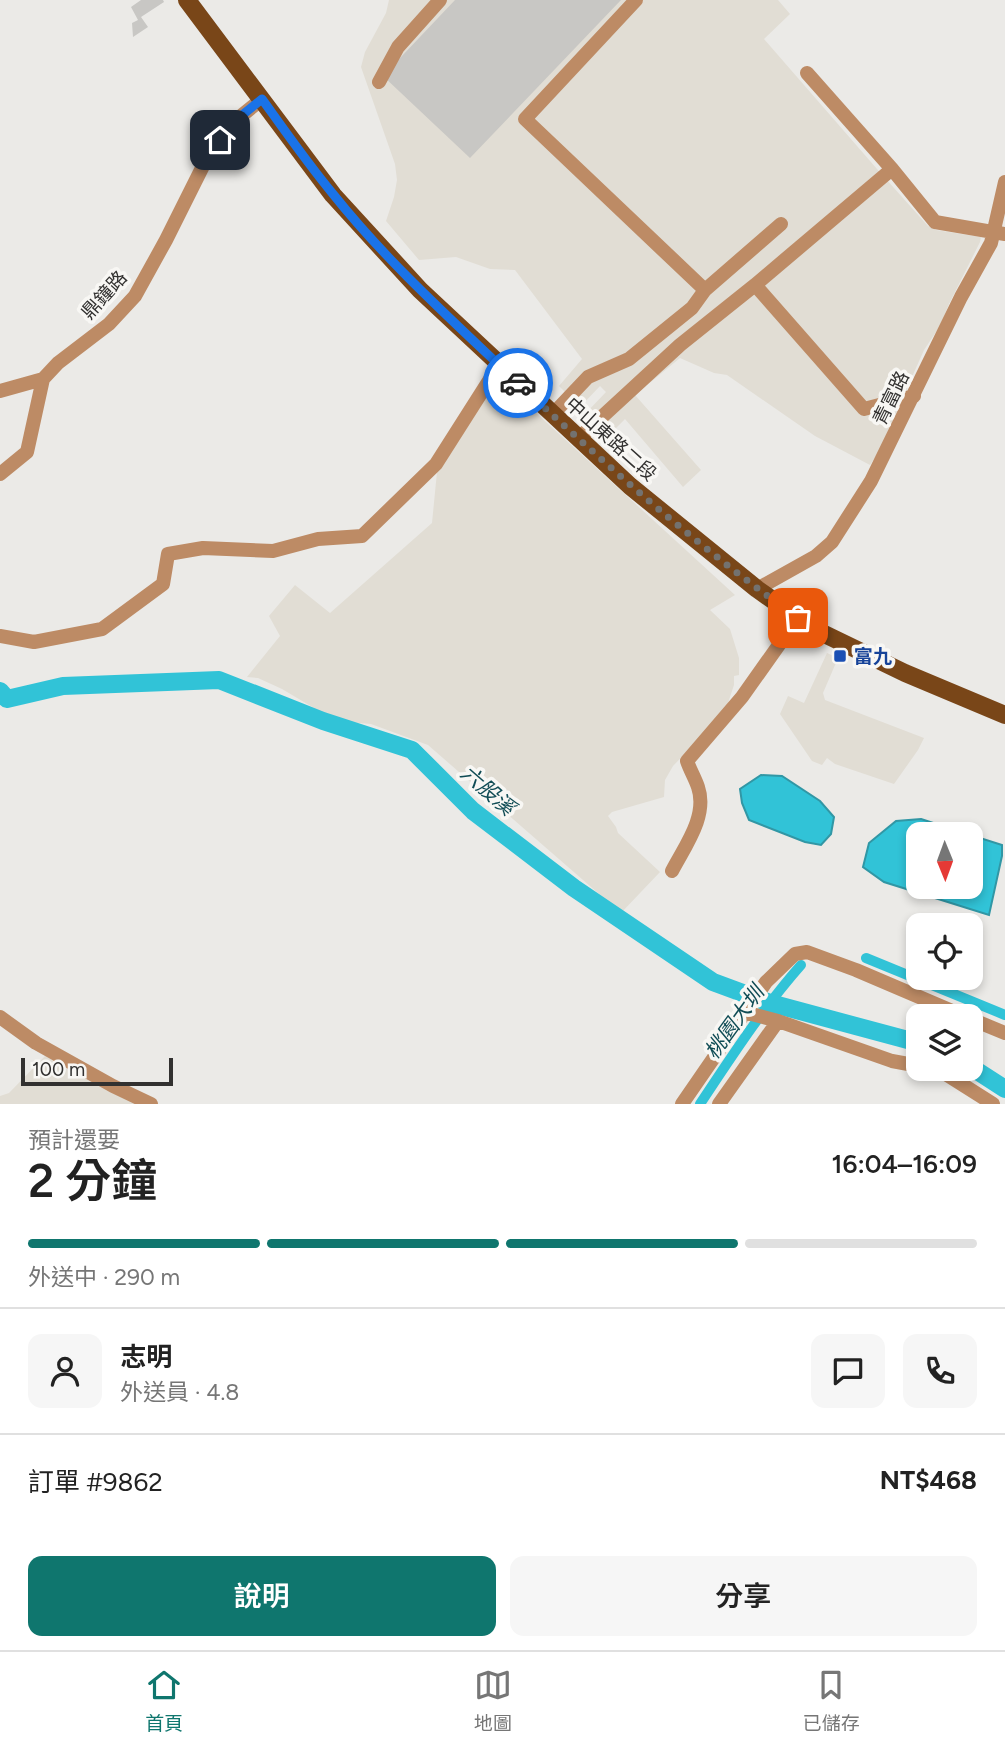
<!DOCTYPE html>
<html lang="zh-TW">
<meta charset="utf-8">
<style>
:root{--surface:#fff;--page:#f6f6f6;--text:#222;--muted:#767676;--line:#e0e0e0;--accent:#0f766e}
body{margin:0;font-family:Figtree,"Noto Sans TC",sans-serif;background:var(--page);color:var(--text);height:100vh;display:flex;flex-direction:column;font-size:26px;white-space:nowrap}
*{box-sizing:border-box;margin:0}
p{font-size:23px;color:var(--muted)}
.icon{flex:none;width:38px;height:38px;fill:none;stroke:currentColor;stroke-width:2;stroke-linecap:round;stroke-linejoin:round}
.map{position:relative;height:1104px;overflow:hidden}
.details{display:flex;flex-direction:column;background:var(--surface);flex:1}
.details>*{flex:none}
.needle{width:46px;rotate:179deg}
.fabs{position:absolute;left:906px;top:822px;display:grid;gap:14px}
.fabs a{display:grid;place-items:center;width:77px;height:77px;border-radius:14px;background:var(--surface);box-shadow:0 4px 10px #0003;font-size:35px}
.scale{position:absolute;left:21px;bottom:18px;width:152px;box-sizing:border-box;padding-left:7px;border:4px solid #323130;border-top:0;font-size:19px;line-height:24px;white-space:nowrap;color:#323130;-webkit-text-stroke:5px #f8f7f4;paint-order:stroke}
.pin{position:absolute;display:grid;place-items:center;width:60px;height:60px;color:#fff;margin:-30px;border-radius:14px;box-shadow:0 4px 10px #0006}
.courier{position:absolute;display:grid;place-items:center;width:70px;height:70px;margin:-35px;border:5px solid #1a73e8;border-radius:50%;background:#fff;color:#222;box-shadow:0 2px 9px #0007}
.head em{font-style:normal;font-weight:600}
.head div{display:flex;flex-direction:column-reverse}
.head{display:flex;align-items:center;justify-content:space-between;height:119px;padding:0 28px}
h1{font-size:46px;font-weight:600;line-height:52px}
.bar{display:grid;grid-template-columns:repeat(4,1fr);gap:10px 7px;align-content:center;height:84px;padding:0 28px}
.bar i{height:9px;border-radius:5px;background:var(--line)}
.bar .active{background:var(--accent)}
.bar p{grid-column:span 4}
.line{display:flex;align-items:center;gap:18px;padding:0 28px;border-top:2px solid var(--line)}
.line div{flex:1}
.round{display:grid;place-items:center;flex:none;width:74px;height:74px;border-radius:14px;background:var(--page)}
.action{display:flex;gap:14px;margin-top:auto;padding:14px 28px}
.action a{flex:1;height:80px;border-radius:14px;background:var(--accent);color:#fff;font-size:28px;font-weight:600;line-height:80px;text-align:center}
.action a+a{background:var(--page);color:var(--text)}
.tabs{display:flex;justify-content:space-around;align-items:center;height:98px;border-top:2px solid var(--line);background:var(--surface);font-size:19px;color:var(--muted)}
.tabs a{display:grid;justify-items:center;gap:4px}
.tabs .active{color:var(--accent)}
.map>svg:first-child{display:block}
.built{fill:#e1ddd4}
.water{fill:#31c3d7;stroke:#3197a5;stroke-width:2}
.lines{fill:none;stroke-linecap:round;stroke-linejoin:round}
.canal{stroke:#31c3d7;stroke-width:10}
.river{stroke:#31c3d7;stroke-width:18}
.building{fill:#c8c7c4}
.minor{stroke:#bd8b65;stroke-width:14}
.major{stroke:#794618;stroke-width:18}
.done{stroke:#737270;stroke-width:7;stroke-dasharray:0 12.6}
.route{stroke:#1a73e8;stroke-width:9}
.transit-dot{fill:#1a4fb4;stroke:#f8f7f4;stroke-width:2.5}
.labels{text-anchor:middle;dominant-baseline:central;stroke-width:7;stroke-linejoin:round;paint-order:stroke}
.street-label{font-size:19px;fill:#323130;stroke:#f8f7f4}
.transit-label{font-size:19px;font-weight:bold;fill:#164399;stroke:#f8f7f4;text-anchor:start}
.water-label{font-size:21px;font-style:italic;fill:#104c55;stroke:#f8f7f4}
</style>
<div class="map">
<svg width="1005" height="1104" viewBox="0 0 1005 1104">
<rect width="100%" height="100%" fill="#ebeae7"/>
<path class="built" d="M 389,0 L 778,0 L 790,14 L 764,39 L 877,169 L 928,226 L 936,230 L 981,237 L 980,242 L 949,304 L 940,326 L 924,350 L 879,451 L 870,465 L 815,436 L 727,375 L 714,373 L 680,358 L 635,395 L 701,470 L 683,487 L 625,419 L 610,434 L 586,413 L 606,392 L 600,386 L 580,407 L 559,386 L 582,359 L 515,270 L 490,269 L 456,257 L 419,260 L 386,221 L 394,197 L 397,180 L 395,164 L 361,67 L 365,52 L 386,13 Z
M 498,378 L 735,595 L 710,610 L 730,629 L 739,658 L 739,675 L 734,676 L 734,685 L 728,703 L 731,706 L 673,766 L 665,780 L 664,797 L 612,812 L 608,816 L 616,827 L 618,833 L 660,872 L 621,913 L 428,745 L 371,724 L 336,721 L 282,689 L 258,678 L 247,677 L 280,636 L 269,616 L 295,585 L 330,613 L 432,523 L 437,472 Z
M 827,653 L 838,658 L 823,693 L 825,700 L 924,738 L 918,750 L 894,784 L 835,764 L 827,758 L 822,765 L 812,761 L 780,714 L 788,696 L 804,703 Z
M 45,1056 L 142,1104 L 0,1104 L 0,1096 L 9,1093 Z"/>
<path class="water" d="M 761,775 L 782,776 L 820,801 L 834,817 L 831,834 L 821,845 L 805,842 L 749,820 L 742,803 L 740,789 Z
M 921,819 L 970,835 L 919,835 L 919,887 L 971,887 L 971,835 L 1002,845 L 1002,856 L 989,915 L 884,882 L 863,867 L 869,843 L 896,821 Z"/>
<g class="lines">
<path class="canal" d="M 866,958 L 1005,1015
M 700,1104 C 732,1056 763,1008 801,965"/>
<path class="river" d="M 0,691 L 7,699 L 63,686 L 219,680 L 323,721 L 412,750 L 473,811 L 574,888 L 713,982 L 770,1003 L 919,1043
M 971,1067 L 1005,1089"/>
</g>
<path class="building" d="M 141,0 L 163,0 L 164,2 L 141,17 L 148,27 L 133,37 L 132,23 L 138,20 L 131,7 Z
M 455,0 L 621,0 L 470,158 L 383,76 Z"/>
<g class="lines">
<path class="minor" d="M 807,73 L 892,169 L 935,222 L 1005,234
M 379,82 L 398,47 L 440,0
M 755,285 L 864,409 L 914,396
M 705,290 L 781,224
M 0,391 L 43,379
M 552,415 L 588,377 L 629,359 L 692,308 L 705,290 L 525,119 L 636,0
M 579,438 L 680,345 L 755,285 L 892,169
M 0,474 L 27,452 L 43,379 L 58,363 L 109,324 L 135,296 L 166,240 L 209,154 L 230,125 L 262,99
M 757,589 L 816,556 L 832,542 L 871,481 L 961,297 L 991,243 L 1005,182
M 0,636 L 34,642 L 102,629 L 163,584 L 168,554 L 203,548 L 273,551 L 318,539 L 362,536 L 436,464 L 499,365
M 672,871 C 685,846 708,816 698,787 C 695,778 690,770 687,761 L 742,697 L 798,618
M 744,1012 L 778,1021 L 892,1061 L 919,1066
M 0,1017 L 36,1043 L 113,1086 L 151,1104
M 971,1019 L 1005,1033
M 934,1069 L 941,1071 L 993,1104
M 682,1104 L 766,982 L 795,954 L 807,952 L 856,970 L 966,1017
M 719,1104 L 778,1021"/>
<path class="major" d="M 187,0 L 333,195 L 420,290 L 630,486 L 757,589 L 814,629 L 905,673 L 1005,715"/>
</g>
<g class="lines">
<path class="done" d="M 518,383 C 607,466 698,547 798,618"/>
<path class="route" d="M 220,140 L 230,125 L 262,99 C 285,131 308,164 333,194 C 388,263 454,322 518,383"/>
</g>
<rect class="transit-dot" x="833" y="649" width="14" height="14" rx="3.5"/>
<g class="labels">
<g class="street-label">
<text transform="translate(104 295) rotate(-48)">鼎鐘路</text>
<text transform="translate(891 398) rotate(-64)">青富路</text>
<text transform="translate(611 439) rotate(42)">中山東路二段</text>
</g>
<g class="transit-label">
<text x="854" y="656">富九</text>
</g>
<g class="water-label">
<text transform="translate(488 790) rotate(41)">六股溪</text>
<text transform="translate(734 1022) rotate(-54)">桃園大圳</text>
</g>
</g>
</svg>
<div class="fabs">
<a><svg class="needle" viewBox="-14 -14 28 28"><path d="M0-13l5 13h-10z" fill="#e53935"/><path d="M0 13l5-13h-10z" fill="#767676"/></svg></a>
<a><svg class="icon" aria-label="locate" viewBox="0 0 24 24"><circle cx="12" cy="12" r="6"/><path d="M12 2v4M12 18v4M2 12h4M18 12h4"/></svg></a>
<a><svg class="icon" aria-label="layers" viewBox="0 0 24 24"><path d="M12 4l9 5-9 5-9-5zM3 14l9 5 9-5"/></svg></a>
</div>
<div class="scale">100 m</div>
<div class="pin" style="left:798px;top:618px;background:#ea580c"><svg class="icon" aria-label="bag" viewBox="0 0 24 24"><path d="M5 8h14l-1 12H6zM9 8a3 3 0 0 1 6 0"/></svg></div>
<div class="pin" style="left:220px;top:140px;background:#1f2937"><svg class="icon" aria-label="home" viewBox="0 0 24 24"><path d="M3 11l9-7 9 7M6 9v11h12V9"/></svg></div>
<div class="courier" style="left:518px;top:383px"><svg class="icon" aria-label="car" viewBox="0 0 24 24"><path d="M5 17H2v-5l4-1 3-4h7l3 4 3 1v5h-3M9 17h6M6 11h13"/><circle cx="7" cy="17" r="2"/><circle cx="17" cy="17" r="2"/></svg></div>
</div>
<section class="details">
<div class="head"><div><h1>2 分鐘</h1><p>預計還要</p></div><em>16:04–16:09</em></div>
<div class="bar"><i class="active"></i><i class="active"></i><i class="active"></i><i></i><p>外送中 · 290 m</p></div>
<div class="line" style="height:126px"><a class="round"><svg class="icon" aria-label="person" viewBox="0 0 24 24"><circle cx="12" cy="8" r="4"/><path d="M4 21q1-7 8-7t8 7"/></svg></a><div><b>志明</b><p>外送員 · 4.8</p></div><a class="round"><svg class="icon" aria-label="chat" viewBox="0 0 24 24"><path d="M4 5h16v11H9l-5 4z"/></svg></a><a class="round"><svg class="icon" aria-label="phone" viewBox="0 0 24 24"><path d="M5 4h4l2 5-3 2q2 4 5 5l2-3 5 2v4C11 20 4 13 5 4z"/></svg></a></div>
<div class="line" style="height:91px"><div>訂單 #9862</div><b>NT$468</b></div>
<div class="action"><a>說明</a><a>分享</a></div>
</section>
<nav class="tabs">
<a class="active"><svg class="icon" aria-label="home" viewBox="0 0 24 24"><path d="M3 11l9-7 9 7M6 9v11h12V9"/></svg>首頁</a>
<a><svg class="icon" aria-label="map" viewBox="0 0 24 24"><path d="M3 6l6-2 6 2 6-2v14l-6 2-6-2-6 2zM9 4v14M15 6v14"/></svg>地圖</a>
<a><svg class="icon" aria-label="saved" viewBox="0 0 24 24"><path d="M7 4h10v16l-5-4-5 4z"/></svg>已儲存</a>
</nav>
